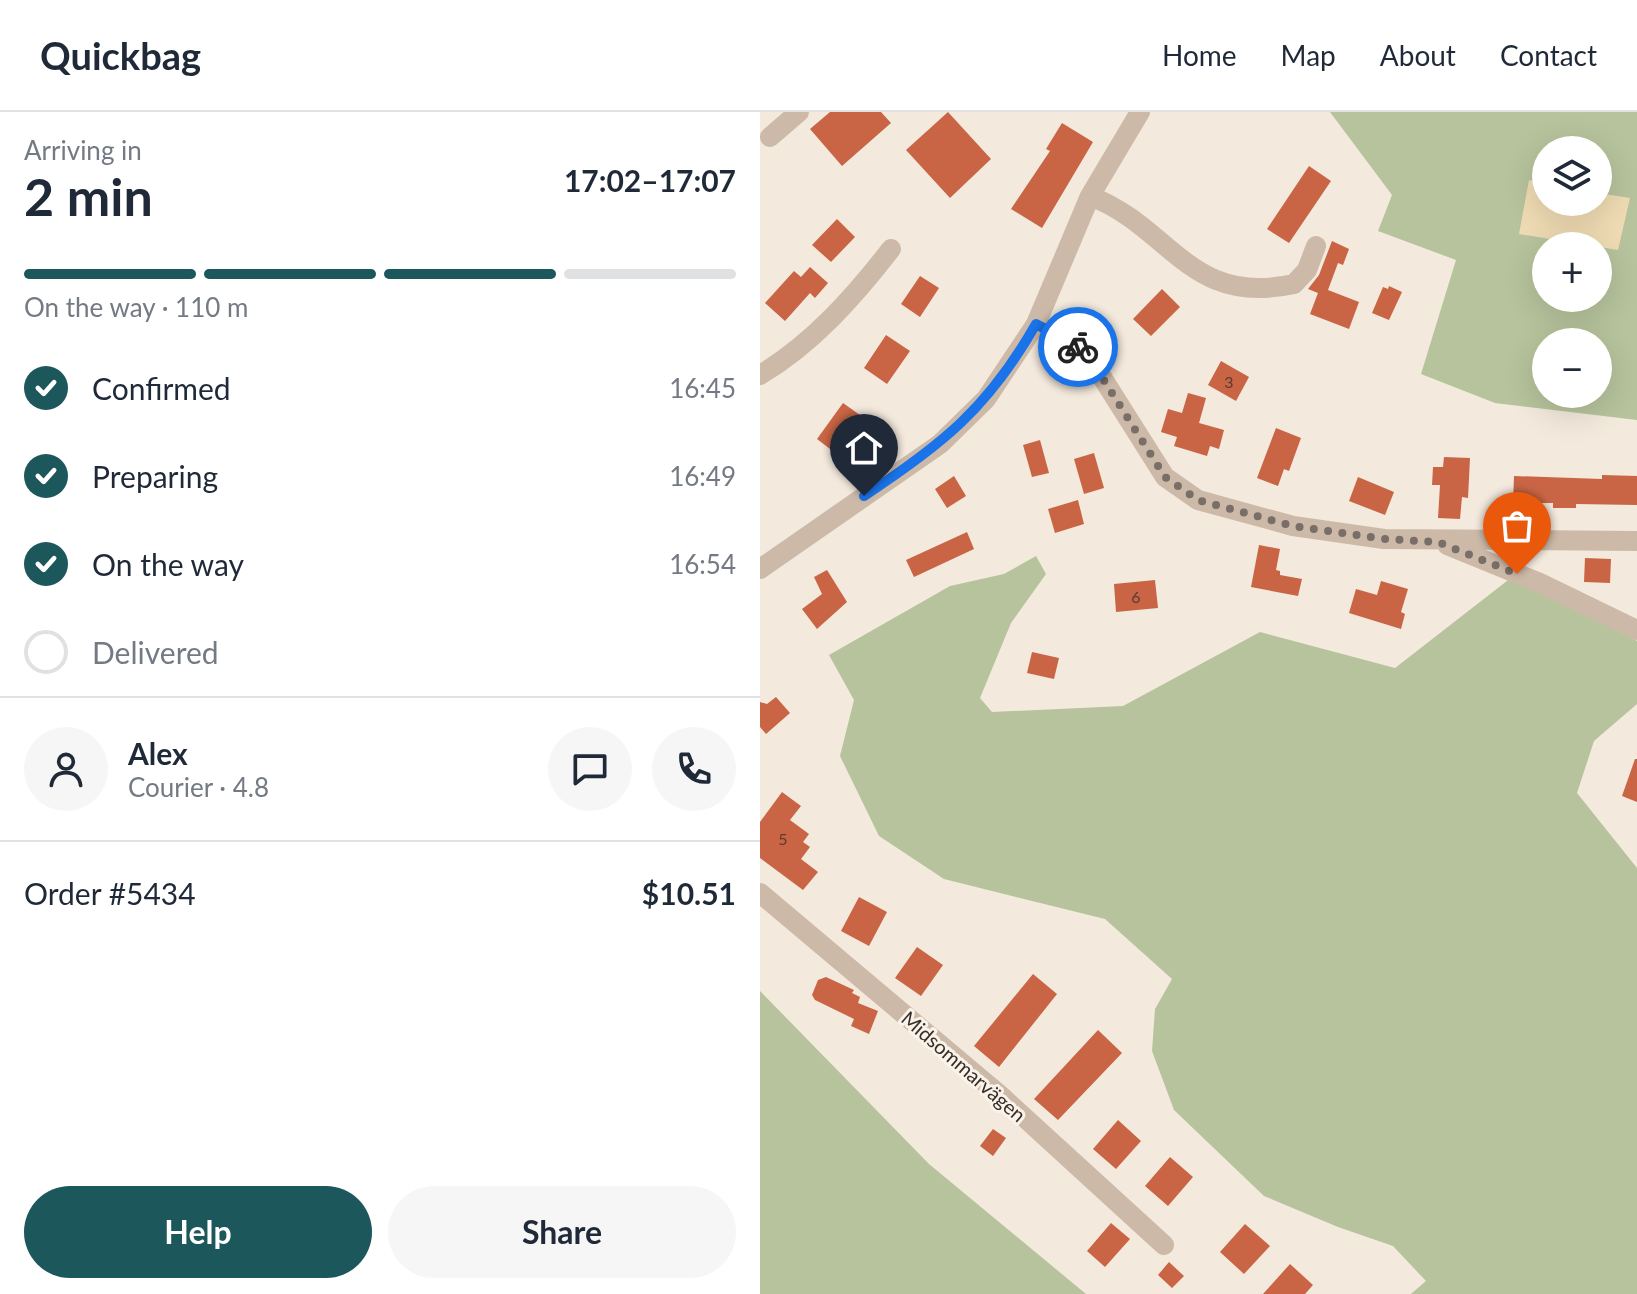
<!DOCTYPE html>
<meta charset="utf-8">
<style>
:root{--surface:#fff;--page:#f6f6f7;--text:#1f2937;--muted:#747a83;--line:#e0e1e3;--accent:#1c575b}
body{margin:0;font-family:Lato,sans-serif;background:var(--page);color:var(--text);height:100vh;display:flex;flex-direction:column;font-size:30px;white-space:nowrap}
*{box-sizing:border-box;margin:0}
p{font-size:26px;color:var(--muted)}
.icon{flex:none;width:44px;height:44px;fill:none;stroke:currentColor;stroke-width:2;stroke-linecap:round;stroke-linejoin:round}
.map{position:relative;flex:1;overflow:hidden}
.panel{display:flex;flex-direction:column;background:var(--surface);width:760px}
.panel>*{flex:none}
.fabs{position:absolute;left:772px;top:24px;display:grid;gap:16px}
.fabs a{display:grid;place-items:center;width:80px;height:80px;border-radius:50%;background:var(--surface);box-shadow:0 8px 32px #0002;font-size:40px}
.pin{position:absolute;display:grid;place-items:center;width:68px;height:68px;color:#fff;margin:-82px -34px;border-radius:50% 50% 50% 0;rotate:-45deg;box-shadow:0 0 8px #0007}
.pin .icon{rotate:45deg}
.courier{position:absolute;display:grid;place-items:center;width:80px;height:80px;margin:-40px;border:6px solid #1a73e8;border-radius:50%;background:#fff;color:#222;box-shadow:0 2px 10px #0007}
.overview em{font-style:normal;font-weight:700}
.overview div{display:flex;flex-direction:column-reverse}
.overview{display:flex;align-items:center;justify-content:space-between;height:136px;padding:0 24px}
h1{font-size:52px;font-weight:700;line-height:60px}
.bar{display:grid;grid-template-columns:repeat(4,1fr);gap:12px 8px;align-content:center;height:96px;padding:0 24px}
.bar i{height:10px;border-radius:6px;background:var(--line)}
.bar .selected{background:var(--accent)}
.bar p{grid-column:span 4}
.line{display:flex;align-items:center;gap:20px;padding:0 24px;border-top:2px solid var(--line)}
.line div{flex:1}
.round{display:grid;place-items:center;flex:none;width:84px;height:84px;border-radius:42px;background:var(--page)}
ol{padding:0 24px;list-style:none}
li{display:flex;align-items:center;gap:24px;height:88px}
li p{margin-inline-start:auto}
li .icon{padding:8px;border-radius:50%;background:var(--accent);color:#fff;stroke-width:4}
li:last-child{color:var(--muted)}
li i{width:44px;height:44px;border:4px solid var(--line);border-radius:50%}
.primary-button{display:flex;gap:16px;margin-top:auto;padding:16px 24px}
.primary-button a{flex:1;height:92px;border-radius:48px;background:var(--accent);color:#fff;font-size:32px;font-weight:700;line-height:92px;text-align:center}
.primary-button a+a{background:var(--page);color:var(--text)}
header{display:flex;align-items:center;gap:48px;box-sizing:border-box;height:112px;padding:0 40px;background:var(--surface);border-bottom:2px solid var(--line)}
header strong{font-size:38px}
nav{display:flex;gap:44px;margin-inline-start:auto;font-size:28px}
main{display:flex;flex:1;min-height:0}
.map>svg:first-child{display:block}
.green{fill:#b6c39c;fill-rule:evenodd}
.sand{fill:#efdbb3}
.building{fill:#c96544}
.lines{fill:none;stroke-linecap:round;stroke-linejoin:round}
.minor{stroke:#ccb9a8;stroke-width:20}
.done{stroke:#796f68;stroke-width:8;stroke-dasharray:0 14.4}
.route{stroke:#1a73e8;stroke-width:10}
.labels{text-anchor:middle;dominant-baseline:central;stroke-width:6;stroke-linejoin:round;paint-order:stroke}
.number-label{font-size:16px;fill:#5c3c30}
.street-label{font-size:20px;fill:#382e29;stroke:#faf3ea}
</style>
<header>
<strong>Quickbag</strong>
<nav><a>Home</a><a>Map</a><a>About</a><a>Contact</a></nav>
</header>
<main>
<section class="panel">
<div class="overview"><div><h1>2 min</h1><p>Arriving in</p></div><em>17:02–17:07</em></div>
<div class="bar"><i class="selected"></i><i class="selected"></i><i class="selected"></i><i></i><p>On the way · 110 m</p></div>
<ol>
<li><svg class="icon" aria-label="check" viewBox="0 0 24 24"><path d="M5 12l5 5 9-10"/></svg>Confirmed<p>16:45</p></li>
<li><svg class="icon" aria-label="check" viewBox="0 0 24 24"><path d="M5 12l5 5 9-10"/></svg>Preparing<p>16:49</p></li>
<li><svg class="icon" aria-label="check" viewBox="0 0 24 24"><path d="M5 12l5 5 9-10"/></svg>On the way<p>16:54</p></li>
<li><i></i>Delivered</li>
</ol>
<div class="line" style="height:144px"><a class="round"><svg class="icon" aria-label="person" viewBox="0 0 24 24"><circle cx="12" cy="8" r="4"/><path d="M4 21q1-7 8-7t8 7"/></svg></a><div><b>Alex</b><p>Courier · 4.8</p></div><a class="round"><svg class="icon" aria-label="chat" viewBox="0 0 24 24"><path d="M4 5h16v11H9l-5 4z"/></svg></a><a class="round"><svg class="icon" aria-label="phone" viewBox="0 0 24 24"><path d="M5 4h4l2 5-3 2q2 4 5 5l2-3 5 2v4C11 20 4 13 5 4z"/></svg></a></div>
<div class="line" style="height:104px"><div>Order #5434</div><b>$10.51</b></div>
<div class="primary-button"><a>Help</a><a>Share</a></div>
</section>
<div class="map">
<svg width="877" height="1182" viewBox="0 0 877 1182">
<rect width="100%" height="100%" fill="#f3e9dd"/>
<path class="green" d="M 570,0 L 877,0 L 877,308 L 735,291 L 661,262 L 696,148 L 618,119 L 632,83 ZM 786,38 L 838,38 L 838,90 L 786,90 ZM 786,134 L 838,134 L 838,186 L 786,186 ZM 786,230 L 838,230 L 838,282 L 786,282 Z
M 276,444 L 286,462 L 251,511 L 220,586 L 232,600 L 363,594 L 500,520 L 635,556 L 752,465 L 877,529 L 877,592 L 834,629 L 817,681 L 877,756 L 877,1182 L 651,1182 L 666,1169 L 633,1134 L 578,1115 L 504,1084 L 414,998 L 392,939 L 395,897 L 412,867 L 345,807 L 184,767 L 119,724 L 80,644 L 94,588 L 69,543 L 190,474 L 244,462 Z
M 0,879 L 169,1052 L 326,1182 L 0,1182 Z"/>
<path class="sand" d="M 769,68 L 786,71 L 786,90 L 838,90 L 838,81 L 870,86 L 858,138 L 759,122 Z"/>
<path class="building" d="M 70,0 L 121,0 L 131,11 L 82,54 L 50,17 Z
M 188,0 L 231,47 L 190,86 L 146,38 Z
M 302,11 L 333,30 L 282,116 L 251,97 L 290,39 L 286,37 Z
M 549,54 L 571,69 L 529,131 L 507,117 Z
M 77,107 L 95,125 L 71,150 L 52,133 Z
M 572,129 L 589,137 L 583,153 L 578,151 L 568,178 L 599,190 L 589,217 L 550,202 L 558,181 L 548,177 L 559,163 Z
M 50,155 L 68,171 L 55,186 L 50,181 L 25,209 L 5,191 L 34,159 L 41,165 Z
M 160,164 L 179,176 L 160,205 L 141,192 Z
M 629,174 L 642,180 L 629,208 L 612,201 L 623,175 L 628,177 Z
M 402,177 L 420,195 L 391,224 L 373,207 Z
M 126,223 L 150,239 L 127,272 L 104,256 Z
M 461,249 L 489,265 L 476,289 L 448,273 Z
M 428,281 L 446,286 L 439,311 L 464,318 L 459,337 L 450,334 L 447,344 L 414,334 L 417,325 L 401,320 L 408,297 L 422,301 Z
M 83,291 L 100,303 L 74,340 L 57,327 Z
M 516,316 L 541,326 L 529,359 L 524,357 L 518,374 L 497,366 Z
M 280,328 L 289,361 L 272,365 L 263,333 Z
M 334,341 L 344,376 L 324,382 L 314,347 Z
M 684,345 L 710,346 L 708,386 L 702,385 L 700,407 L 678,406 L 680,373 L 672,373 L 673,355 L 683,355 Z
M 842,363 L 877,364 L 877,393 L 816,392 L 816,396 L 793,396 L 793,391 L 753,391 L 754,364 L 842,367 Z
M 194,364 L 206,384 L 187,396 L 175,377 Z
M 598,365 L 634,380 L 625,403 L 589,389 Z
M 318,388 L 324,412 L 295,421 L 288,397 Z
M 207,420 L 214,437 L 154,465 L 146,448 Z
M 499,433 L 520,437 L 516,458 L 520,459 L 520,463 L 542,467 L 538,484 L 491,475 Z
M 825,446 L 851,447 L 850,471 L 824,470 Z
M 67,458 L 87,490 L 57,517 L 42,497 L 62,482 L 54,465 Z
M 395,468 L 398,496 L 356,500 L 354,472 Z
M 621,469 L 648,477 L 641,500 L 645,502 L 641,517 L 589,501 L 596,477 L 617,483 Z
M 272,540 L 299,546 L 294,567 L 267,561 Z
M 16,585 L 30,601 L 6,622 L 0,615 L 0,590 L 7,592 Z
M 875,647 L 877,647 L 877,690 L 862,684 Z
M 22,680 L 41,694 L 30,708 L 49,722 L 43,730 L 50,735 L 41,747 L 58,760 L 43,778 L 0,746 L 0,710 Z
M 99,785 L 127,800 L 109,834 L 81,819 Z
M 157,835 L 183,853 L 161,884 L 135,866 Z
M 273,862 L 297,882 L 239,955 L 214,934 Z
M 66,865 L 94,878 L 92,881 L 100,885 L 98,891 L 118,899 L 109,922 L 91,914 L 94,907 L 55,888 L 52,883 L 58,868 Z
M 338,918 L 362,941 L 298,1008 L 274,987 Z
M 358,1008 L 381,1029 L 356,1057 L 333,1037 Z
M 233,1017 L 246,1026 L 233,1044 L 220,1034 Z
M 410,1045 L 433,1065 L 408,1094 L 385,1074 Z
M 351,1111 L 370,1127 L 345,1155 L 327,1139 Z
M 485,1112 L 510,1134 L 484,1162 L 460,1140 Z
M 409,1150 L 424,1164 L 412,1176 L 398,1163 Z
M 530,1152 L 553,1173 L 545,1182 L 503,1182 Z"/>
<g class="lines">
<path class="minor" d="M 10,25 L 39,0
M 330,84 C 411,115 429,195 534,172 L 547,158 L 556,134
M 276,212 L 328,243 L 405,365 L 438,388 L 533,414 L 624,427 L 877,429
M 0,263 C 52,232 94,185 131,137
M 687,433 L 780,471 L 877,518
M 0,457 L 180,332 L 226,287 L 276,212 L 330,84 L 380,0
M 0,781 L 241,984 L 404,1133"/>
</g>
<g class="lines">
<path class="done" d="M 318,235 L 328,243 L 405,365 L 438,388 L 533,414 L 624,427 L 678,430 L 757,462"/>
<path class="route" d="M 104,384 C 183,332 228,296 276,212 L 318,235"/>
</g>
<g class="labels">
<g class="number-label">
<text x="469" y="269">3</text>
<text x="376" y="484">6</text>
<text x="23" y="726">5</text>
</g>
<g class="street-label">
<text transform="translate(204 954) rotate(41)">Midsommarvägen</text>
</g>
</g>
</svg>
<div class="fabs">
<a><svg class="icon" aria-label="layers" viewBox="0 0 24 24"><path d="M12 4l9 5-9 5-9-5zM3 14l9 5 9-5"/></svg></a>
<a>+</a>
<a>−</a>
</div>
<div class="pin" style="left:757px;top:462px;background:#ea580c"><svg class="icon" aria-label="bag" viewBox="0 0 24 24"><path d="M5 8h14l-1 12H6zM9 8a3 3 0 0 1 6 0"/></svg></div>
<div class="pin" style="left:104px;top:384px;background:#1f2937"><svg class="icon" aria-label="home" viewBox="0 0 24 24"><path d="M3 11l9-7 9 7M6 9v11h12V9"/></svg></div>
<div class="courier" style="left:318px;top:235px"><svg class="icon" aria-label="bike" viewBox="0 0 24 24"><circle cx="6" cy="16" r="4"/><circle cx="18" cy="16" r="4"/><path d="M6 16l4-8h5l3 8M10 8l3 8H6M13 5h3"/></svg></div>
</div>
</main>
